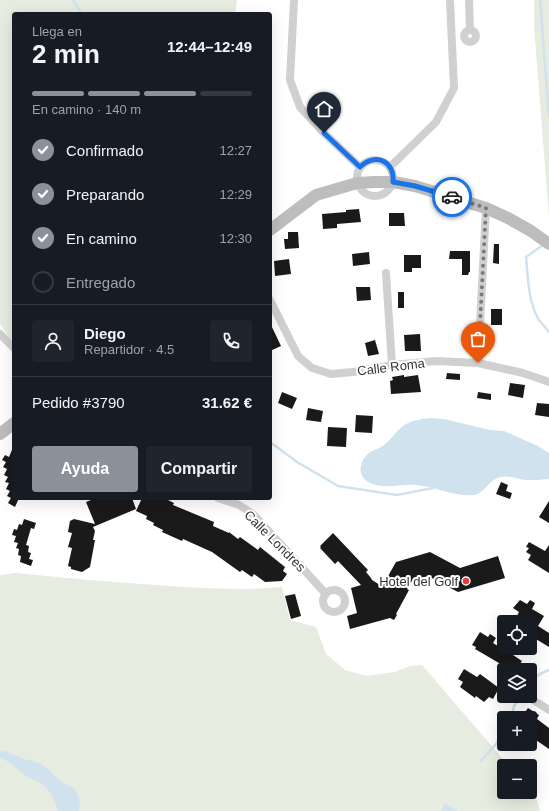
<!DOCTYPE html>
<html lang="es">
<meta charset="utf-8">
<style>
:root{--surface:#171b24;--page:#20242c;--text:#f1f3f6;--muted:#9ea1a6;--line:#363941;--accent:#8c9099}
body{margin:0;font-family:Helvetica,sans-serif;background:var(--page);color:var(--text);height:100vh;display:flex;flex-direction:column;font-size:15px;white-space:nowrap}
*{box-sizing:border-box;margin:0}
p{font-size:13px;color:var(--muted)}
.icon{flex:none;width:22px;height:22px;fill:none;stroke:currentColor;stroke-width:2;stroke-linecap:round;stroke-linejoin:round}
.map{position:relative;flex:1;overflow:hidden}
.panel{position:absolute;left:12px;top:12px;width:260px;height:488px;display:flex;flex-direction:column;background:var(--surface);border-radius:4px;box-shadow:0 4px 16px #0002}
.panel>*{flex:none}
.controls{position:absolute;left:497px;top:615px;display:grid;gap:8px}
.controls a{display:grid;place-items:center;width:40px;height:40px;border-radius:4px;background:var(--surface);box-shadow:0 4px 16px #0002;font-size:20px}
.pin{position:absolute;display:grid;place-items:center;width:34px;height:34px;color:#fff;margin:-41px -17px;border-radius:50% 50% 50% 0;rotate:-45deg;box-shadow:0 0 4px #0007}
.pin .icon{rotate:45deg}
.courier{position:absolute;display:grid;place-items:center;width:40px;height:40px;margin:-20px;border:3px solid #1a73e8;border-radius:50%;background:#fff;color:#222;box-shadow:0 1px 5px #0007}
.headline em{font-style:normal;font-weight:600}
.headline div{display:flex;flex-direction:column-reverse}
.headline{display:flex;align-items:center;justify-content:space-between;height:68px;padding:0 20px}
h1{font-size:26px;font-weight:600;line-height:30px}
.bar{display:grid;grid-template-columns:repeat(4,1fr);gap:6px 4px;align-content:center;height:48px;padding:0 20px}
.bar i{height:5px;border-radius:3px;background:var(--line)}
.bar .current{background:var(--accent)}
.bar p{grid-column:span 4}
.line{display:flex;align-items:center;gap:10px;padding:0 20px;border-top:1px solid var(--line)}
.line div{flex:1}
.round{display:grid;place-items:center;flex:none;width:42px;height:42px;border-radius:4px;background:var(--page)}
ol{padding:0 20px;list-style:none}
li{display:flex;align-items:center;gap:12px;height:44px}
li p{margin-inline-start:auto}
li .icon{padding:4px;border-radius:50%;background:var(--accent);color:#fff;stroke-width:4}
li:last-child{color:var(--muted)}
li i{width:22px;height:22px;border:2px solid var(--line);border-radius:50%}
.cta{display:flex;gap:8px;margin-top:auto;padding:8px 20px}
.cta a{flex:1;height:46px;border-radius:4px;background:var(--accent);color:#fff;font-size:16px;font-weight:600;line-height:46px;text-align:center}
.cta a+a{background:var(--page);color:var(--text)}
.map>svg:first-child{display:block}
.green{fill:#e6ecdf}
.water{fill:#cfe2ee}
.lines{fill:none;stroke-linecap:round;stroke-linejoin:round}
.stream{stroke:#cfe2ee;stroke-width:2.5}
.building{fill:#1a1a1a}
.street{stroke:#d0d0d0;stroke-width:8}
.secondary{stroke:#bdbdbd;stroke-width:12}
.done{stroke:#7a7a7a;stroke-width:4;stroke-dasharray:0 7.2}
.route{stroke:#1a73e8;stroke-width:5}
.poi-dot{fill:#e63946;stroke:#fff;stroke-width:1.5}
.labels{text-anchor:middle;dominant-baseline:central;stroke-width:4;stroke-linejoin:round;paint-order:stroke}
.street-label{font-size:13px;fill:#333;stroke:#fff}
.poi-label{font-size:13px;fill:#333;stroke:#fff;text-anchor:end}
</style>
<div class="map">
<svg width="549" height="811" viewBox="0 0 549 811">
<rect width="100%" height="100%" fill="#fff"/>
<path class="green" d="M 0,0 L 237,0 L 235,14 L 14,14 L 14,342 L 11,340 L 0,324 Z
M 534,0 L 549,0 L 549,217 L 534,26 Z
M 16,573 C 63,578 109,582 156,585 C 198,588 240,591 282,587 L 290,620 L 316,627 L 326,654 L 345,670 L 366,676 L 395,672 L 410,666 L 422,665 L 509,766 L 504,766 L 504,792 L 530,792 L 530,789 L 536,795 L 540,811 L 0,811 L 0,575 Z"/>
<path class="water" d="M 430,418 L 444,419 L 490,430 L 504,431 L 538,446 L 549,453 L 549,479 C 541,480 533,480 525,480 C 517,479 508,475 501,477 C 489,479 484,494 474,495 C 456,497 435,487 417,485 C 401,483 386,490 370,483 C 363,480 359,472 361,466 C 363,456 369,452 377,449 C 390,444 395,430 406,424 C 413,420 422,419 430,418 Z
M 0,751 L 7,752 L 24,759 L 39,763 L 47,768 L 60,781 L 73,788 L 77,793 L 80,800 L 79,811 L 58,811 C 55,798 49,788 37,781 C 32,779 27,777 23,774 C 15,767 10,761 0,758 Z
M 444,803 L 458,811 L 442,811 Z"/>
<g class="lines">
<path class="stream" d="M 73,0 L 82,14
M 540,0 L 549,116
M 543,245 L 526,257 C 528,276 528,303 539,320 C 542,324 546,328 549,332
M 270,442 L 297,462 L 338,486 L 397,495 L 433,488
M 530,681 L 540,674 L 549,670
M 511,718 L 514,706 L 520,696
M 481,761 L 496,744 L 504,731"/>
</g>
<path class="building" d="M 359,209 L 361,222 L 337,224 L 337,228 L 323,229 L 322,214 L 346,212 L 346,210 Z
M 389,213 L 404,213 L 405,226 L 389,226 Z
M 288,232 L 298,232 L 299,248 L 285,249 L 284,239 L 288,239 Z
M 494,244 L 499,244 L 499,264 L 493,263 Z
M 450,251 L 470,251 L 470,272 L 469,272 L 468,275 L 462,275 L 462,259 L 449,259 Z
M 369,252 L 370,264 L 353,266 L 352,254 Z
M 404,255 L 421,255 L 421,268 L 412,268 L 412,272 L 404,272 Z
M 289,259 L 291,274 L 275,276 L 274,261 Z
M 356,287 L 370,287 L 371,300 L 357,301 Z
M 398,292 L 404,292 L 404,308 L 398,308 Z
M 491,309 L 502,309 L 502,325 L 491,325 Z
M 270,323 L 281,346 L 270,351 Z
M 420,334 L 421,351 L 405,351 L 404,335 Z
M 375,340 L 379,354 L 368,356 L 365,343 Z
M 447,373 L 460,374 L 460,380 L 446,379 Z
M 404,375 L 404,377 L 418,375 L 421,392 L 391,394 L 390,381 L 393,380 L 392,377 Z
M 510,383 L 525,385 L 523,398 L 508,395 Z
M 282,392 L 297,398 L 292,409 L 278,403 Z
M 478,392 L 491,394 L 491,400 L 477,398 Z
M 537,403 L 549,404 L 549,417 L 535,415 Z
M 308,408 L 323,411 L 321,422 L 306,420 Z
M 356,415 L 373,416 L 372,433 L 355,432 Z
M 328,427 L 347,428 L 346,447 L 327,446 Z
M 14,445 L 14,498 L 19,498 L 15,507 L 8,503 L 11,498 L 7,496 L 10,491 L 6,489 L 9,483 L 5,482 L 8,477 L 4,475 L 7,469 L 3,467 L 6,462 L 2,460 L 5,455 L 9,457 Z
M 501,482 L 508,485 L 506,491 L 512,493 L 510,499 L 496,494 Z
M 96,498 L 132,498 L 136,509 L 93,527 L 95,531 L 93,540 L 95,540 L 90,567 L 82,572 L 71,569 L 71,567 L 68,566 L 72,548 L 68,547 L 72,533 L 68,532 L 70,521 L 74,519 L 95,524 L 86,502 Z
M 142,498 L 164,498 L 174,503 L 173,505 L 214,522 L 213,526 L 229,533 L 229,532 L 238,539 L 240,537 L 258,550 L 260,547 L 285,567 L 283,571 L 287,574 L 282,581 L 265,582 L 254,574 L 252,577 L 242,570 L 240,572 L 212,552 L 183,539 L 182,541 L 162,532 L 163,530 L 153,525 L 154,523 L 146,519 L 147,516 L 136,511 Z
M 549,501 L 549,523 L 539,517 Z
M 24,519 L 36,523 L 34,529 L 31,528 L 26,545 L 29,546 L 28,552 L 31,553 L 29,559 L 33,560 L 31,566 L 20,562 L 21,556 L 18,555 L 19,549 L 16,548 L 18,543 L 14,542 L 16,536 L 12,535 L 14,529 L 17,530 L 19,524 L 22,525 Z
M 333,533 L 368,570 L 366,572 L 371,578 L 372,580 L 380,585 L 383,585 L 396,562 L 430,552 L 460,568 L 498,556 L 505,578 L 458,592 L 428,576 L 412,581 L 407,589 L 409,590 L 396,614 L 397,615 L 394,620 L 390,618 L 350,629 L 347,616 L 357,613 L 351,588 L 361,585 L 338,561 L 335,564 L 320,548 L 321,547 L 320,546 Z
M 529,542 L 545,551 L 549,545 L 549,573 L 528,560 L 531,555 L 526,552 L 529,548 L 526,547 Z
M 295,594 L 301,616 L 291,619 L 285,596 Z
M 520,600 L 527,604 L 530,600 L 535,603 L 532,609 L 544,616 L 538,626 L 549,633 L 549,647 L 531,636 L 535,628 L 530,625 L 530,622 L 525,622 L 517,616 L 519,612 L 513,608 Z
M 480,632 L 488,637 L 490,634 L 496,638 L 493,643 L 501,648 L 513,648 L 510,653 L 522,661 L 516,670 L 511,670 L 475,649 L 476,647 L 472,645 Z
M 464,669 L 477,677 L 480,674 L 499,688 L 493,699 L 489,697 L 484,702 L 476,696 L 475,698 L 460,687 L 463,682 L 458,679 Z
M 528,708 L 539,715 L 537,719 L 549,728 L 549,749 L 530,736 L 530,718 L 521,718 Z"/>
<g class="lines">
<path class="street" d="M 294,0 L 290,80 L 300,107 L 324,133 L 360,167
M 469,0 L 470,30
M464 36a6 6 0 1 1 12 0a6 6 0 1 1-12 0Z
M357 178a18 18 0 1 1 36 0a18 18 0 1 1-36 0Z
M 390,167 L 436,122 L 454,88 L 450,0
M 386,273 L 392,365
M 270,300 L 298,356 L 312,368 L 331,374 L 353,372 L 392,365 L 436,361 L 478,363 L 523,373 L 549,382
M 0,334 L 14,348
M 478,363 L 486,208
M 218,498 L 239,505 L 253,514 L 326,594
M323 601a11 11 0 1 1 22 0a11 11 0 1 1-22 0Z
M 527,696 L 549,710"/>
<path class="secondary" d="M 270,230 L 316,195 L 357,183 L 375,182 L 393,182 L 415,186 L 486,208 L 508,218 L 531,231 L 549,244
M 0,434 L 14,423"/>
</g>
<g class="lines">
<path class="done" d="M 452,197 L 486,208 L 478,363"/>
<path class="route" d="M 324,133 L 360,167 C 375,152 395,161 393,182 L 415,186 L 452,197"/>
</g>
<circle class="poi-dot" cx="466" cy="581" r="4"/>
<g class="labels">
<g class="street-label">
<text transform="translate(391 367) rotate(-7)">Calle Roma</text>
<text transform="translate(275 541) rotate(45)">Calle Londres</text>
</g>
<g class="poi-label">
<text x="458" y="581">Hotel del Golf</text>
</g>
</g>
</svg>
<div class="controls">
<a><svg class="icon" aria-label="locate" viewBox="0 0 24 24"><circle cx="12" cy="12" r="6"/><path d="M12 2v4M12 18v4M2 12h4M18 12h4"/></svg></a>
<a><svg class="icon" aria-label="layers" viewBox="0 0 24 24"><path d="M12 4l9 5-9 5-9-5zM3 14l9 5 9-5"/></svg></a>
<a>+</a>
<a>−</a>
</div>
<div class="pin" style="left:478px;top:363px;background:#ea580c"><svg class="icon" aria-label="bag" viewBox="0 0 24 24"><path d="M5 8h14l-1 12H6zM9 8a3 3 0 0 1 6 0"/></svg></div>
<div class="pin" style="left:324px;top:133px;background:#1f2937"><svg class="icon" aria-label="home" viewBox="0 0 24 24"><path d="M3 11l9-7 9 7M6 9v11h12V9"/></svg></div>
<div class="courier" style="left:452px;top:197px"><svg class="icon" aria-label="car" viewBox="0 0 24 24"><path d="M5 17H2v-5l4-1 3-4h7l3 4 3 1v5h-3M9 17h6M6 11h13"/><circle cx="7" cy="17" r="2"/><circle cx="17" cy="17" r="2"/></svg></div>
<section class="panel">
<div class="headline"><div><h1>2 min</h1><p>Llega en</p></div><em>12:44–12:49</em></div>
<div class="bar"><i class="current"></i><i class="current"></i><i class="current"></i><i></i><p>En camino · 140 m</p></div>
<ol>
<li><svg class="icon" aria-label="check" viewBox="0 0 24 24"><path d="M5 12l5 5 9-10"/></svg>Confirmado<p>12:27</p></li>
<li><svg class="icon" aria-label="check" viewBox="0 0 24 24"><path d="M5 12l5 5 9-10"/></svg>Preparando<p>12:29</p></li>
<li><svg class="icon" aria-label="check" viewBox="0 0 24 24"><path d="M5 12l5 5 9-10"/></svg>En camino<p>12:30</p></li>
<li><i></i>Entregado</li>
</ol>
<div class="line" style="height:72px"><a class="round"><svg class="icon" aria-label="person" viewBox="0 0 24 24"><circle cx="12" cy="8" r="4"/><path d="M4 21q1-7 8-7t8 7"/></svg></a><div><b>Diego</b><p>Repartidor · 4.5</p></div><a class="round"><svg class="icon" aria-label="phone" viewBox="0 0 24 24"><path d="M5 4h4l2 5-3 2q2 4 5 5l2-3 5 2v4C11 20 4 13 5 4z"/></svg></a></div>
<div class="line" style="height:52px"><div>Pedido #3790</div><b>31.62 €</b></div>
<div class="cta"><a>Ayuda</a><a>Compartir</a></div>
</section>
</div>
